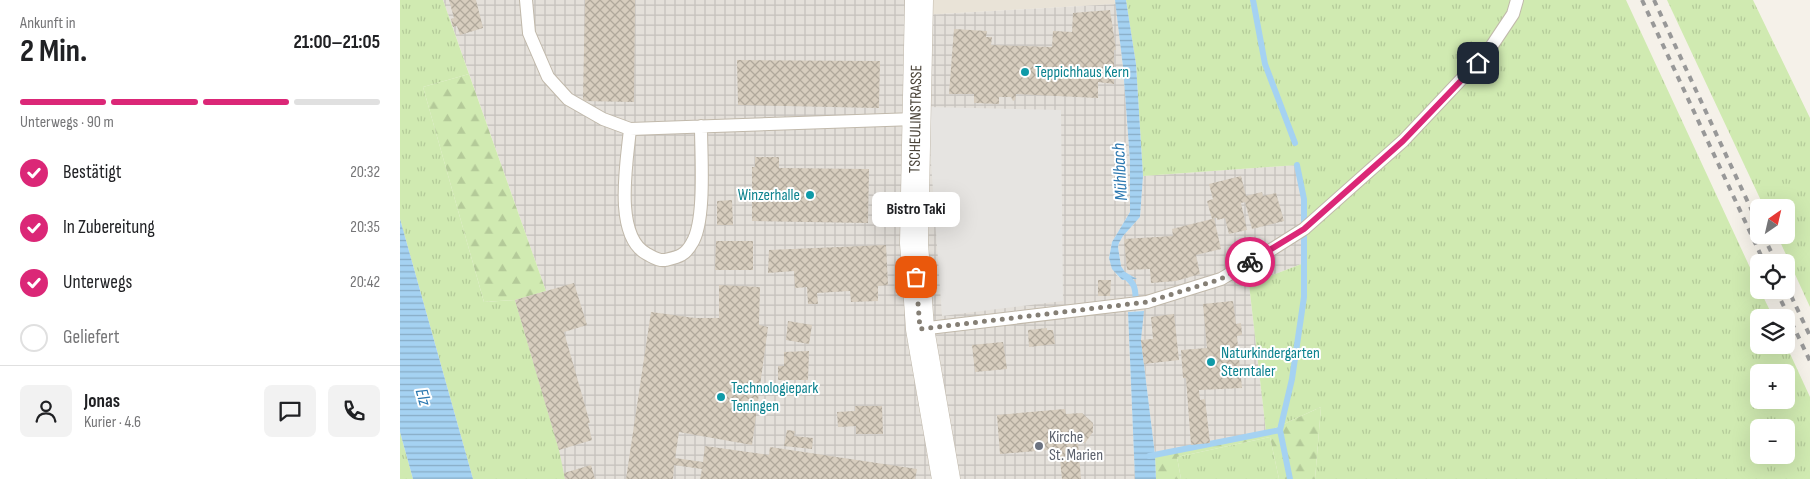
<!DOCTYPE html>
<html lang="de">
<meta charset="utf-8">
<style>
:root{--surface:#fff;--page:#f2f2f2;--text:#202124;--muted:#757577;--line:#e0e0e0;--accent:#db2777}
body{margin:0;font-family:"Sofia Sans Condensed",sans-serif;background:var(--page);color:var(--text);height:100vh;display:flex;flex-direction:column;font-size:19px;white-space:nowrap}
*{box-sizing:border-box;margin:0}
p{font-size:16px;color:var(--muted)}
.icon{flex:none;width:28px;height:28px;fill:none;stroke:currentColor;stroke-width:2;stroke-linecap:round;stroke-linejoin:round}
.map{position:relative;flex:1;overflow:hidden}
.panel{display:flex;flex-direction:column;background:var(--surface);width:400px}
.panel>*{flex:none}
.needle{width:32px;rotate:34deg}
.buttons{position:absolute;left:1350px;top:199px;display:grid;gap:10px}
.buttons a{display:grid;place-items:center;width:45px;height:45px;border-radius:8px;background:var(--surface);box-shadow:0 5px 20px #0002;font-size:25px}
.pin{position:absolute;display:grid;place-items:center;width:42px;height:42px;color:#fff;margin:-21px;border-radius:10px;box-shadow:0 2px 8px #0006}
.courier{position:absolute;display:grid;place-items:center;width:50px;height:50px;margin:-25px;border:4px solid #db2777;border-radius:50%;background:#fff;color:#222;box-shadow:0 1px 6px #0007}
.bubble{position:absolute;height:35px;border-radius:8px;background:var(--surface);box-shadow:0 5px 20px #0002;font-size:16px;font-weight:700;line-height:35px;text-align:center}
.overview em{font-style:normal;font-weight:700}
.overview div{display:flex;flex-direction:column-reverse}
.overview{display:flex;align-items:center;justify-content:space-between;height:85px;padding:0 20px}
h1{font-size:32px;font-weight:700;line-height:38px}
.bar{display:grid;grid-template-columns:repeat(4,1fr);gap:8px 5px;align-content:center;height:60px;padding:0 20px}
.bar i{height:6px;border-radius:4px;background:var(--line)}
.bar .active{background:var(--accent)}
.bar p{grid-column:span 4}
.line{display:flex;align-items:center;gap:12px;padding:0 20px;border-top:1px solid var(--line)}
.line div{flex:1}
.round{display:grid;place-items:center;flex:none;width:52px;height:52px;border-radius:8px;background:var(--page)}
ol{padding:0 20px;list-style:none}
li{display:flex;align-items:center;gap:15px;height:55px}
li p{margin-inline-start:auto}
li .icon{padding:5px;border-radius:50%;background:var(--accent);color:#fff;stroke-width:4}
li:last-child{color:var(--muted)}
li i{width:28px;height:28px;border:2px solid var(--line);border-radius:50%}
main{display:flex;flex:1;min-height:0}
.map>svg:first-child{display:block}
.residential{fill:#e9e3d7}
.industrial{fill:url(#industrial-grid)}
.grass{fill:url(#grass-tufts);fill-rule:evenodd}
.forest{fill:url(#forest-firs)}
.parking{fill:#e6e4e1}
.water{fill:url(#water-rules)}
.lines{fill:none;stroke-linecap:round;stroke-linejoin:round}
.stream{stroke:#a5d2f2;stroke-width:6}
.building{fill:url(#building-cross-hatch)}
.service-casing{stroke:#c1b9ab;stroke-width:14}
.tertiary-casing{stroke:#c1b9ab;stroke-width:29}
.service{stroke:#fff;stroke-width:12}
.tertiary{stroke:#fff;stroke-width:28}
.rail{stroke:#989898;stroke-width:4;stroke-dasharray:6 6;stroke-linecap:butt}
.done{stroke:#857f75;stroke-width:5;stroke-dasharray:0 9}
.route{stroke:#db2777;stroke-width:6}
.culture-dot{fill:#0f9aa8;stroke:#fff;stroke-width:2}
.worship-dot{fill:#6b7280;stroke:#fff;stroke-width:2}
.labels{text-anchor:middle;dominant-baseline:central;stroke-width:4;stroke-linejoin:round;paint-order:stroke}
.culture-label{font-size:16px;fill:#0d838f;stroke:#fff;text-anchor:start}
.street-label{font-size:16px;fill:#494237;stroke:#fff}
.worship-label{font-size:16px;fill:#5b616d;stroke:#fff;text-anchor:start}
.water-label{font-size:18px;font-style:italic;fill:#2c78b0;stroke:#fff}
</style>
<main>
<section class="panel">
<div class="overview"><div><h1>2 Min.</h1><p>Ankunft in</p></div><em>21:00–21:05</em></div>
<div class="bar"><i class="active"></i><i class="active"></i><i class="active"></i><i></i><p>Unterwegs · 90 m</p></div>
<ol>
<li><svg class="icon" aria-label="check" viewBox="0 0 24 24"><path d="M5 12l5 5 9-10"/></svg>Bestätigt<p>20:32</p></li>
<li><svg class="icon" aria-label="check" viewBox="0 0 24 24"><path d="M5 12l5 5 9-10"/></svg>In Zubereitung<p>20:35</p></li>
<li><svg class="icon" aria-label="check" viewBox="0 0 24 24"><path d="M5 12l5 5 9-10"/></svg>Unterwegs<p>20:42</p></li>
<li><i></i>Geliefert</li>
</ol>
<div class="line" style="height:90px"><a class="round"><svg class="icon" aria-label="person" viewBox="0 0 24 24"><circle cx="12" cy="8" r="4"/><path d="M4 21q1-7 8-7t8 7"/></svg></a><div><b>Jonas</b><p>Kurier · 4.6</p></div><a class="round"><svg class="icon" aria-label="chat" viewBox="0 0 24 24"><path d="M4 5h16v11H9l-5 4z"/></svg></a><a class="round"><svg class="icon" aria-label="phone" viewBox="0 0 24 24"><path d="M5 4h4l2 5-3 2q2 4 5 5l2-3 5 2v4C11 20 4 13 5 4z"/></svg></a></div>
</section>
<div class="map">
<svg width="1410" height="479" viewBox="0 0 1410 479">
<defs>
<pattern id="industrial-grid" width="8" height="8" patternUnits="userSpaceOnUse" patternTransform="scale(1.25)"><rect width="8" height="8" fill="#e4e0da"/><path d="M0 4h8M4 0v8" fill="none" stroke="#c5c1bc"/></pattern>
<pattern id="grass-tufts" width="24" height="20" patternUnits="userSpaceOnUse" patternTransform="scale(1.25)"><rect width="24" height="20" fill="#d0eab1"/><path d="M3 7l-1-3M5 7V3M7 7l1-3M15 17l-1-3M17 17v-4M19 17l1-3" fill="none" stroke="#b4ca99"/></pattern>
<pattern id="forest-firs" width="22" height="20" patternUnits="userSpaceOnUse" patternTransform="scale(1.25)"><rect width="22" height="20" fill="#d0eab1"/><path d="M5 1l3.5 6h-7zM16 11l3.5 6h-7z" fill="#b4ca99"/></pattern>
<pattern id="water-rules" width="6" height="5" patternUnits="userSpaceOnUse" patternTransform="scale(1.25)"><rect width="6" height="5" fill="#a5d2f2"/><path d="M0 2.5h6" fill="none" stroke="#88acc5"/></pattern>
<pattern id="building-cross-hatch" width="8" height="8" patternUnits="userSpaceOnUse" patternTransform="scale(1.25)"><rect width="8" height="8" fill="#d7cdbe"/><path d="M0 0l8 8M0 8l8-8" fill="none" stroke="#b0a89b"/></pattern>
</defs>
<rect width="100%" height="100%" fill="#f5f1e9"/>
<path class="residential" d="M 505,0 L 715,0 L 716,4 L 505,16 Z"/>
<path class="industrial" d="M 43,0 L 505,0 L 506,16 L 716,4 L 723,67 L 730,161 L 730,212 L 712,242 L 709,258 L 716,274 L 722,280 L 736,279 L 725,272 L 721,266 L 718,247 L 719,243 L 723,236 L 740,217 L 743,176 L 897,165 L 904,199 L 904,263 L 849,284 L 866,432 L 755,455 L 741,340 L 743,311 L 728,312 L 735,479 L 165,479 L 115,300 L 146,291 Z"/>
<path class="grass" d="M 0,0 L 43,0 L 69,74 L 23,87 L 84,302 L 115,300 L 159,450 L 165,479 L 73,479 L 0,219 Z
M 726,0 L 1226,0 L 1359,287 L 1359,290 L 1360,290 L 1373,317 L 1359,318 L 1359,345 L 1386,345 L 1410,397 L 1410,479 L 915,479 L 921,407 L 866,432 L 849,284 L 904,263 L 904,199 L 897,165 L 743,176 L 736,64 ZM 1359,372 L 1386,372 L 1386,400 L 1359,400 ZM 1359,428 L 1386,428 L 1386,455 L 1359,455 Z
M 1267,0 L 1353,0 L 1410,118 L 1410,307 L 1377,235 L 1386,235 L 1386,208 L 1364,207 Z
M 0,432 L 13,479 L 0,479 Z
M 870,437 L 879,479 L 781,479 L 777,457 Z"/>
<path class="forest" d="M 69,74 L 146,291 L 115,300 L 84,302 L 23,87 Z
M 921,407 L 915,479 L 879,479 L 870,437 L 777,457 L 781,479 L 756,479 L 755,455 L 866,432 Z"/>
<path class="parking" d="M 527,107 L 661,110 L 663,301 L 542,316 Z"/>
<path class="water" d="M 715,0 L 726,0 L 736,64 L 743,176 L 740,217 L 723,236 L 719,243 L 718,247 L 721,266 L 725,272 L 737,279 L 722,280 L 712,269 L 709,258 L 712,242 L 730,212 L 730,161 L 723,67 Z
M 0,219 L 73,479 L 13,479 L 0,432 Z
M 744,311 L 741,340 L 755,455 L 756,479 L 735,479 L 728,312 Z"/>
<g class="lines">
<path class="stream" d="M 853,0 L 865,64 L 895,143
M 724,275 C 737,285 735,290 736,305
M 749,456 L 880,430
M 890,479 L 880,430 L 892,379 L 904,297 L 904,199 L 897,165"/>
</g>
<path class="building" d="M 49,0 L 76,0 L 83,28 L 60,35 L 57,26 L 53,27 L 51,19 L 54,18 Z
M 185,0 L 235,0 L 234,102 L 183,101 Z
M 710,10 L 716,50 L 714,50 L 714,84 L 698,82 L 698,98 L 616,94 L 615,100 L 613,101 L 611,97 L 599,97 L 599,104 L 574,103 L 574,94 L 549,94 L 554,29 L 587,31 L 586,37 L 592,37 L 591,45 L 652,47 L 653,31 L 672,32 L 673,13 Z
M 337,60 L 480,61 L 479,108 L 338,105 Z
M 355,157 L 379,157 L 379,168 L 469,169 L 468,223 L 352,221 L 352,167 L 355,167 Z
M 841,176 L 846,196 L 862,192 L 863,196 L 876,193 L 884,221 L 852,229 L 845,202 L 841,203 L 847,230 L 829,234 L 825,218 L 817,220 L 817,218 L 814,218 L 821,249 L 796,255 L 800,274 L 776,281 L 751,283 L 750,269 L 727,270 L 724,239 L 773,236 L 772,229 L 812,219 L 807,201 L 813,199 L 809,184 Z
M 332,200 L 333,225 L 317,225 L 317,201 Z
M 316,241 L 353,241 L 353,270 L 315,270 Z
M 486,245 L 488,285 L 478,286 L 478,301 L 451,302 L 450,291 L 417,293 L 418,304 L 408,304 L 407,287 L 395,288 L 394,271 L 368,273 L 369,250 Z
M 698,280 L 711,280 L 710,296 L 698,296 Z
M 174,283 L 187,325 L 164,332 L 190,423 L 188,423 L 192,440 L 159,450 L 115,300 Z
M 319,285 L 360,287 L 359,325 L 368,327 L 352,445 L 279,432 L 275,458 L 303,462 L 305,446 L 369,455 L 370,447 L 517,469 L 515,479 L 300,479 L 302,469 L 274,465 L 273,479 L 226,479 L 251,312 L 295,318 L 319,318 Z
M 833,301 L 836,324 L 841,323 L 842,335 L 837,336 L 842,388 L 799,390 L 800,400 L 805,399 L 810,443 L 791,445 L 786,378 L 783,378 L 781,350 L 807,348 L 803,304 Z
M 774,314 L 779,360 L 744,364 L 741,340 L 753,339 L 751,317 Z
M 388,321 L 412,325 L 409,344 L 386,340 Z
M 647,328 L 647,330 L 653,330 L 655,344 L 629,347 L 628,330 Z
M 603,342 L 607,369 L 575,372 L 572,345 Z
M 409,351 L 408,380 L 378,380 L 378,366 L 384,366 L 384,352 Z
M 455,406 L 482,406 L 483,434 L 456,434 L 456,426 L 438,427 L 437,412 L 455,411 Z
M 665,409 L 666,414 L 682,413 L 693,423 L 693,432 L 685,443 L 678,443 L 681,479 L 662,479 L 659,449 L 600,454 L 597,415 Z
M 387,430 L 395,431 L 394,436 L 413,438 L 412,449 L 384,446 Z
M 191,465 L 195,479 L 165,479 L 164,473 Z"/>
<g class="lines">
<g class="service-casing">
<path id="service" d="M 126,0 L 129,33 L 148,77 L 168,99 L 203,119 L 230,129 L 515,119
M 230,129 C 227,161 213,236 247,254 C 253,257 258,261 265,260 C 278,257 285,256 292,243 C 306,221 301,155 301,126
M 520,329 L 747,302 L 821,279 L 874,248 L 904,229 L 1003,141 L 1089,50 L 1113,14 L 1117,0"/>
</g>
<g class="tertiary-casing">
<path id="tertiary" d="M 519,0 L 514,243 L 520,329 L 546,479"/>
</g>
<use href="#service" class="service"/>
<use href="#tertiary" class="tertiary"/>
<path class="rail" d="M 1242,0 L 1364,262
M 1254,0 L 1359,226
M 1363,235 L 1376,262
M 1386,285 L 1410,336
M 1376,290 L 1410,361"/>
</g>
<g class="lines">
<path class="done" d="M 516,277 L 520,329 L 747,302 L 821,279 L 850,262"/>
<path class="route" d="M 850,262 L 904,229 L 1003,141 L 1078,63"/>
</g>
<g class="culture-dot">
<circle cx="625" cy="72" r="5"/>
<circle cx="410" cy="195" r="5"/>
<circle cx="811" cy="362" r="5"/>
<circle cx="321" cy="397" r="5"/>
</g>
<circle class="worship-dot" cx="639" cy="446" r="5"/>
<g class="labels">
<g class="culture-label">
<text x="635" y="72">Teppichhaus Kern</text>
<text x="400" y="195" text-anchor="end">Winzerhalle</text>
<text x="821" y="353">Naturkindergarten<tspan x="821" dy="18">Sterntaler</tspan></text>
<text x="331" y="388">Technologiepark<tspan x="331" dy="18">Teningen</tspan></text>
</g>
<g class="street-label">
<text transform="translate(516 119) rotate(-89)">TSCHEULINSTRASSE</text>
</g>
<g class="worship-label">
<text x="649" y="437">Kirche<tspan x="649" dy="18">St. Marien</tspan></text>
</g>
<g class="water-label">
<text transform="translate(720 172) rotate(-93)">Mühlbach</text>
<text transform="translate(23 397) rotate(74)">Elz</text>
</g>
</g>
</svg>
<div class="buttons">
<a><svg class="needle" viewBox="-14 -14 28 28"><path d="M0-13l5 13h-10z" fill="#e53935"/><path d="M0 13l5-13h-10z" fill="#757577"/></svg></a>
<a><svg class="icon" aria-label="locate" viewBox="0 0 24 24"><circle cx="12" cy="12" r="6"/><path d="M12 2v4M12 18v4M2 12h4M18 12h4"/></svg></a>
<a><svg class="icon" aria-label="layers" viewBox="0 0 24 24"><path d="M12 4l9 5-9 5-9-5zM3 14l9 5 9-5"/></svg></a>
<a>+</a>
<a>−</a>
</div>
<div class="pin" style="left:516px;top:277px;background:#ea580c"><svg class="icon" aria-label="bag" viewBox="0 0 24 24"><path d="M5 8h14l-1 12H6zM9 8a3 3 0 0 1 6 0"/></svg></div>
<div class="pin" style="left:1078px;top:63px;background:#1f2937"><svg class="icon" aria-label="home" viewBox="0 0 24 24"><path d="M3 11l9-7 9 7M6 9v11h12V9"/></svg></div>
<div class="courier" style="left:850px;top:262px"><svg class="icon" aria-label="bike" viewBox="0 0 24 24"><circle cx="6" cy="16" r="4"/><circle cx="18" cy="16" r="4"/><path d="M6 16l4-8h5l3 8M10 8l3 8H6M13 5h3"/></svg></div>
<div class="bubble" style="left:472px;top:192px;width:88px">Bistro Taki</div>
</div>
</main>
